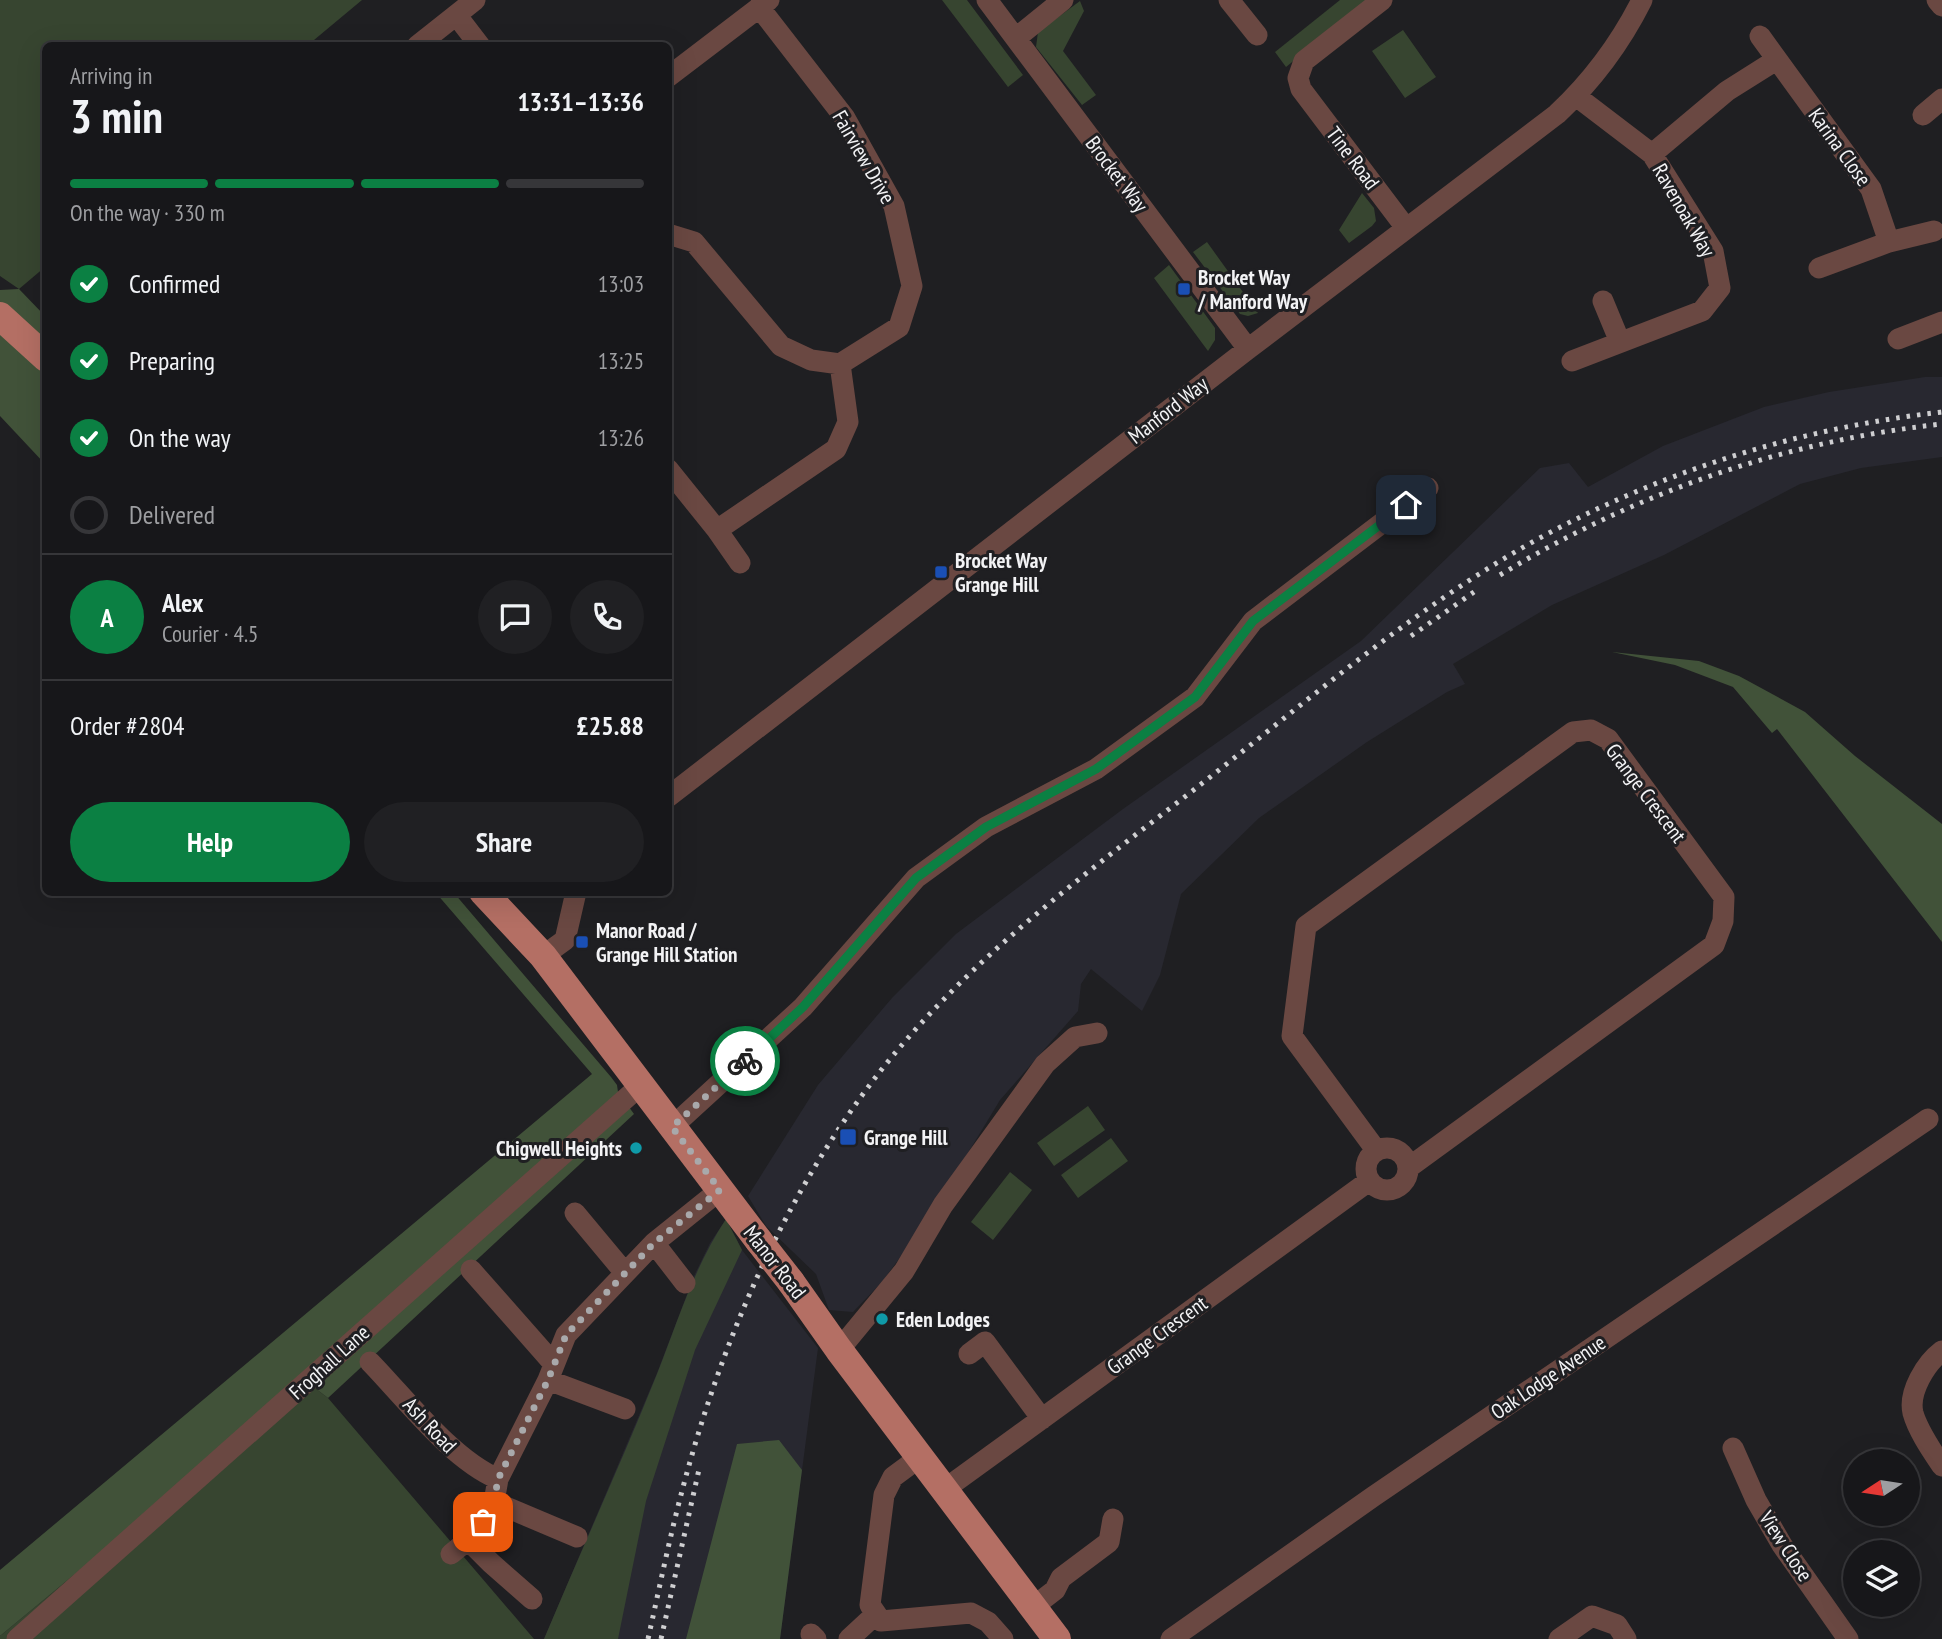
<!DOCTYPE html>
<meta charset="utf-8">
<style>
:root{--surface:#17171a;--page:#202023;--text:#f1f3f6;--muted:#9e9fa2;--line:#363639;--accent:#0b8043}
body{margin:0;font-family:"PT Sans Narrow",sans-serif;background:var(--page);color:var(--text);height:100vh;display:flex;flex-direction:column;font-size:26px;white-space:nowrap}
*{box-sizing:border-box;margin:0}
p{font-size:23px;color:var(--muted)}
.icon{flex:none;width:38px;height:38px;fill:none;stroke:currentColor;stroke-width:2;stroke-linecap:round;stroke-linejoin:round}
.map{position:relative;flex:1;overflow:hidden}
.drawer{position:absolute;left:42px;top:42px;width:630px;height:854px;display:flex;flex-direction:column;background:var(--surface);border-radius:10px;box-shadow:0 7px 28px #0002,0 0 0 2px var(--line)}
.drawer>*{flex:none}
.needle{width:46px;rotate:258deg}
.controls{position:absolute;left:1843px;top:1449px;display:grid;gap:14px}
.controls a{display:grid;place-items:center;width:77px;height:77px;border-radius:50%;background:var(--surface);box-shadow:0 7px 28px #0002,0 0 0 2px var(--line);font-size:35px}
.pin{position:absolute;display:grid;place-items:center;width:60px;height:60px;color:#fff;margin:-30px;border-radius:14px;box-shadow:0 4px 10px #0006}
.courier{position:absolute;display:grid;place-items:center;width:70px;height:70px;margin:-35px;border:5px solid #0b8043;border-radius:50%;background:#fff;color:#222;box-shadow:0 2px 9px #0007}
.overview em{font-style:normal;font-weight:800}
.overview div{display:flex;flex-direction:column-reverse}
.overview{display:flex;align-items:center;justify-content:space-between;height:119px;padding:0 28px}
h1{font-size:46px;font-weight:800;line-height:52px}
.bar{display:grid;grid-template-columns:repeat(4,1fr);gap:10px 7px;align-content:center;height:84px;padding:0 28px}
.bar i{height:9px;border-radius:5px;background:var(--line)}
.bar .on{background:var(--accent)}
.bar p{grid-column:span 4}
.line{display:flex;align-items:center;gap:18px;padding:0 28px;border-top:2px solid var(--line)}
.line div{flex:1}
.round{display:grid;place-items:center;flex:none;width:74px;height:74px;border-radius:37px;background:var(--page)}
ol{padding:0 28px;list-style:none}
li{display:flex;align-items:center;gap:21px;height:77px}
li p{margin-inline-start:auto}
li .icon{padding:7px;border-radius:50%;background:var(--accent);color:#fff;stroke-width:4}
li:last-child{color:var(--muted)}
li i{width:38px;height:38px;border:4px solid var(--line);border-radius:50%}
.button{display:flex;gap:14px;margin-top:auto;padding:14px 28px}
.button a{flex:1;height:80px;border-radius:42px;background:var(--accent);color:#fff;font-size:28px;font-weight:800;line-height:80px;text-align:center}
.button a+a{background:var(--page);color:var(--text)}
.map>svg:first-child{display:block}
.built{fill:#282830}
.green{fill:#374530}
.forest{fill:#415239}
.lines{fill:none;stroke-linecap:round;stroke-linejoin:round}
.minor{stroke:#6a4842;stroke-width:21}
.major{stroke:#b46f64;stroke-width:28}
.rail{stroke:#cfcfd1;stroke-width:5;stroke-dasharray:3.5 7;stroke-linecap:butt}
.major-bridge{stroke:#b46f64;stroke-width:28}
.done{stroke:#a9a9ab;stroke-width:7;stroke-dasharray:0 12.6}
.route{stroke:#0b8043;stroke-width:9}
.transit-dot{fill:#1a4fb4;stroke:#1f1f22;stroke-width:2.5}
.culture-dot{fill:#0f9aa8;stroke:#1f1f22;stroke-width:2.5}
.labels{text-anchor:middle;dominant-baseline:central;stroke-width:6;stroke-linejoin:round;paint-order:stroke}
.street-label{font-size:21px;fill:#f3f3f5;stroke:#1f1f22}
.poi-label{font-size:21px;font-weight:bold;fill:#f3f3f5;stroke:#1f1f22;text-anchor:start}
</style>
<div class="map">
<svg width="1942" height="1639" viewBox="0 0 1942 1639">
<rect width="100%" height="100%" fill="#1f1f22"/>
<path class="built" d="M 1925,377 L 1942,377 L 1942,457 L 1861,468 L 1800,484 L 1664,555 L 1552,605 L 1453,664 L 1465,684 L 1447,692 L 1367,742 L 1259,818 L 1181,894 L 1160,975 L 1142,1011 L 1091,969 L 1081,984 L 1078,1011 L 1000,1100 L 928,1219 L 882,1282 L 853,1312 L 829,1310 L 816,1274 L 766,1226 L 748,1196 L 818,1085 L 892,998 L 956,934 L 1123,809 L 1361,641 L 1540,468 L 1569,463 L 1588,487 L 1663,446 L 1764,407 L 1829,392 Z
M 726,1219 L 742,1250 L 818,1348 L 780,1639 L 544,1639 L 657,1373 L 694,1276 L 710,1243 Z"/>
<path class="green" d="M 0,0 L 362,0 L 308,45 L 46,46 L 45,267 L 19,289 L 0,276 Z
M 942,0 L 967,0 L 1023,75 L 1008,87 Z
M 1340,0 L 1368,0 L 1286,67 L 1275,52 Z
M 1080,1 L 1084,11 L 1063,51 L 1096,95 L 1082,105 L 1036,47 L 1038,32 Z
M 1403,30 L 1436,77 L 1405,98 L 1372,51 Z
M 1362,193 L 1374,208 L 1376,221 L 1372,226 L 1349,243 L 1339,230 Z
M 1207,242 L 1258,313 L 1248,316 L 1240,314 L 1193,252 Z
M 1169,265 L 1215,328 L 1215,340 L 1208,351 L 1154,278 Z
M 1088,1106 L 1105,1130 L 1054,1166 L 1037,1143 Z
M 1111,1138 L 1128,1161 L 1078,1198 L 1061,1175 Z
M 1010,1172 L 1032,1190 L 993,1240 L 971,1222 Z
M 726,1219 L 742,1250 L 695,1350 L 646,1501 L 618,1639 L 544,1639 C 581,1551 621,1463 657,1374 C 678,1321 694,1267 726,1219 Z
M 307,1382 L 328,1398 L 534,1639 L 0,1639 L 0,1636 Z"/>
<path class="forest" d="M 19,289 L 45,316 L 45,464 L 0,416 L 0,290 Z
M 1612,652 L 1699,661 L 1739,676 L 1805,712 L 1855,756 L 1942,824 L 1942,942 L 1777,729 L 1772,733 L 1733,687 L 1675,665 Z
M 436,893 L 454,893 L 611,1077 L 617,1085 L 618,1092 L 634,1114 L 328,1398 L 307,1382 L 0,1636 L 0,1570 L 592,1074 Z
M 779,1440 L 802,1470 L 780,1639 L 686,1639 L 737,1444 Z"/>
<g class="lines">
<path class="minor" d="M 987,0 L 1248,349
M 1229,0 L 1257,35
M 1382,0 L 1304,61 L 1298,78 L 1301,89 L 1406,228
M 1937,0 L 1942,6
M 457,16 L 480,46
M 1760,36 L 1871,189 L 1889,242
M 1016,38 L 1063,0
M 417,46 L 475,0
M 668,77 L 769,0
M 1923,115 L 1942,99
M 1652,154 L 1727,91 L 1776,60
M 668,234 L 694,242 L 781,346 L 811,360 L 840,364 L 899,327 L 912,286 L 894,206 L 845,118 L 759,7
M 1819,268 L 1889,242 L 1934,231
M 1603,301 L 1620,342
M 1898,339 L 1942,322
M 1572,361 L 1702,311 L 1720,288 L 1713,251 L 1652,154 L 1576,96
M 668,469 L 717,530 L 740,563
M 717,530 L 836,449 L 848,422 L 840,364
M 668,797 L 1248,349 L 1557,114 C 1591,82 1621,42 1642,0
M 543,956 L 565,940 L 576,892
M 672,1127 L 803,1007 L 916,878 L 986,827 L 1096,769 L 1195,697 L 1253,621 L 1428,488
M1366 1169a21 21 0 1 1 42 0a21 21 0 1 1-42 0Z
M 1376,1150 L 1292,1036 L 1306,926 L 1573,732 L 1591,730 L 1608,739 L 1724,897 L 1723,921 L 1714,945 L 1408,1168
M 575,1213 L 625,1273
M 654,1243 L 685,1283
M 471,1270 L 553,1363
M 839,1350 L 904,1271 L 943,1205 L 1045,1064 L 1075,1037 L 1097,1033
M 1942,1351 C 1926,1363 1908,1392 1913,1413 C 1918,1431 1932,1451 1942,1466
M 969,1354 L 985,1342 L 1042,1419
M 370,1362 C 406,1399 451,1459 498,1479
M 548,1380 L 625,1409
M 1733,1448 L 1756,1500 L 1782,1545 L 1848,1639
M 920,1457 L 893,1477 L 884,1495 L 870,1605 L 881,1621 L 971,1613 L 988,1622 L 1003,1639
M 945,1489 L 1369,1181
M 494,1502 L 577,1537
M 468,1540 L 491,1563 L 532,1599
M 451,1554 L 468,1540 L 483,1522 L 494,1502 L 498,1479 L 548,1380 L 566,1335 L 654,1243 L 720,1190
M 1033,1607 L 1055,1590 L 1061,1578 L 1109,1542 L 1113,1519
M 811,1634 L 816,1639
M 17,1639 L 641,1085
M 849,1639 L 876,1614
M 1171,1639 L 1374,1496 L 1928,1119
M 1559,1639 L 1592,1616 L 1617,1625 L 1626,1639"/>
<path class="major" d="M 0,316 L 46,358
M 483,892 L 543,956 L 759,1241
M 791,1282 L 839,1350 L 1057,1639"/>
<path class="rail" d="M 1500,575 C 1635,493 1785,441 1942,424
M 1411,636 L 1474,592
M 648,1639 C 659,1590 669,1540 682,1491 C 719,1350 777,1212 863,1094 C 953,971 1071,885 1191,792 C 1303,705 1412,609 1536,540 C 1662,471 1800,428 1942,412
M 661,1639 L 700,1465"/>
<path class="major-bridge" d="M 759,1241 L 791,1282"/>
</g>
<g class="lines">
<path class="done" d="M 483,1522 L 494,1502 L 498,1479 L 548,1380 L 566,1335 L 654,1243 L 720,1190 L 672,1127 L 745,1061"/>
<path class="route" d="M 745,1061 L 803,1007 L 916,878 L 986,827 L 1096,769 L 1195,697 L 1253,621 L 1406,505"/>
</g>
<g class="transit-dot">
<rect x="1177" y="282" width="14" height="14" rx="3.5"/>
<rect x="934" y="565" width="14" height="14" rx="3.5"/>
<rect x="575" y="935" width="14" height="14" rx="3.5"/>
<rect x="839" y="1128" width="18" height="18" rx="3.5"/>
</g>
<g class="culture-dot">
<circle cx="636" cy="1148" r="7"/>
<circle cx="882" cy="1319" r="7"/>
</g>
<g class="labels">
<g class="street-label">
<text transform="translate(1840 147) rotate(54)">Karina Close</text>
<text transform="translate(864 157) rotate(60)">Fairview Drive</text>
<text transform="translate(1353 158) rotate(53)">Tine Road</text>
<text transform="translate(1117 174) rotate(53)">Brocket Way</text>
<text transform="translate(1684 210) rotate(60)">Ravenoak Way</text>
<text transform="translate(1168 410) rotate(-38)">Manford Way</text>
<text transform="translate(1646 793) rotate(53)">Grange Crescent</text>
<text transform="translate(775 1262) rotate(52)">Manor Road</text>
<text transform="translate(1157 1335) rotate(-36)">Grange Crescent</text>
<text transform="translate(329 1362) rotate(-42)">Froghall Lane</text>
<text transform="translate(1548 1377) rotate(-34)">Oak Lodge Avenue</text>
<text transform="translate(430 1425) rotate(47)">Ash Road</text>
<text transform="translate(1786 1546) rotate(57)">View Close</text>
</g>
<g class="poi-label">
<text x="1198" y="277">Brocket Way<tspan x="1198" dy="24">/ Manford Way</tspan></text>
<text x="955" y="560">Brocket Way<tspan x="955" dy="24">Grange Hill</tspan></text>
<text x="596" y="930">Manor Road /<tspan x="596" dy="24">Grange Hill Station</tspan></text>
<text x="864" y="1137">Grange Hill</text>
<text x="622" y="1148" text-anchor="end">Chigwell Heights</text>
<text x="896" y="1319">Eden Lodges</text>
</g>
</g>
</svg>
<div class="controls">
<a><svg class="needle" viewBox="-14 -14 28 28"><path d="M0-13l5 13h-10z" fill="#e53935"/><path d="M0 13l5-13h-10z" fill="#9e9fa2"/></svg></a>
<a><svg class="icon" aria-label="layers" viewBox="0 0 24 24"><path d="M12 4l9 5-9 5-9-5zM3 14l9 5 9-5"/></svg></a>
</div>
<div class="pin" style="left:483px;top:1522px;background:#ea580c"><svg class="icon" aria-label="bag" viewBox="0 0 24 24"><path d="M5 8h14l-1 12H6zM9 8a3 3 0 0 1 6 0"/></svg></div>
<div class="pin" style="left:1406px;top:505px;background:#1f2937"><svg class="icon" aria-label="home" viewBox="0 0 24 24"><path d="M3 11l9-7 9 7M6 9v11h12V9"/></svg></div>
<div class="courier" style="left:745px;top:1061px"><svg class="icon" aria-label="bike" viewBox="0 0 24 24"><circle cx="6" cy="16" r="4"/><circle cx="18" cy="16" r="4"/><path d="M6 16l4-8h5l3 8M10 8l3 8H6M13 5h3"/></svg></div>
<section class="drawer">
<div class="overview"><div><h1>3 min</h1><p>Arriving in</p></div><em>13:31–13:36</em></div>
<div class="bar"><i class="on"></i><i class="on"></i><i class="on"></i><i></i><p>On the way · 330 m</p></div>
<ol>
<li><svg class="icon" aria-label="check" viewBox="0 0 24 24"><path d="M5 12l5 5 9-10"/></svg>Confirmed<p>13:03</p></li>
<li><svg class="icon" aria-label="check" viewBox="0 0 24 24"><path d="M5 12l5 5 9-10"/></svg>Preparing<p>13:25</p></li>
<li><svg class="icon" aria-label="check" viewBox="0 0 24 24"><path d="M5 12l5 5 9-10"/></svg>On the way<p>13:26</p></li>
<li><i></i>Delivered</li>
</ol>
<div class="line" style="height:126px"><b class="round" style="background:var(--accent);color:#fff">A</b><div><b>Alex</b><p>Courier · 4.5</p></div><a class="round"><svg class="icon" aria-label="chat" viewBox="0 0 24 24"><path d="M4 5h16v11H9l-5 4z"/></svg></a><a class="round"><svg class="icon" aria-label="phone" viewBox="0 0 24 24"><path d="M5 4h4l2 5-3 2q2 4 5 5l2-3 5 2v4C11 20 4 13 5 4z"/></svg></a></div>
<div class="line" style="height:91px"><div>Order #2804</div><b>£25.88</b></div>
<div class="button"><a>Help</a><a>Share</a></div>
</section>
</div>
